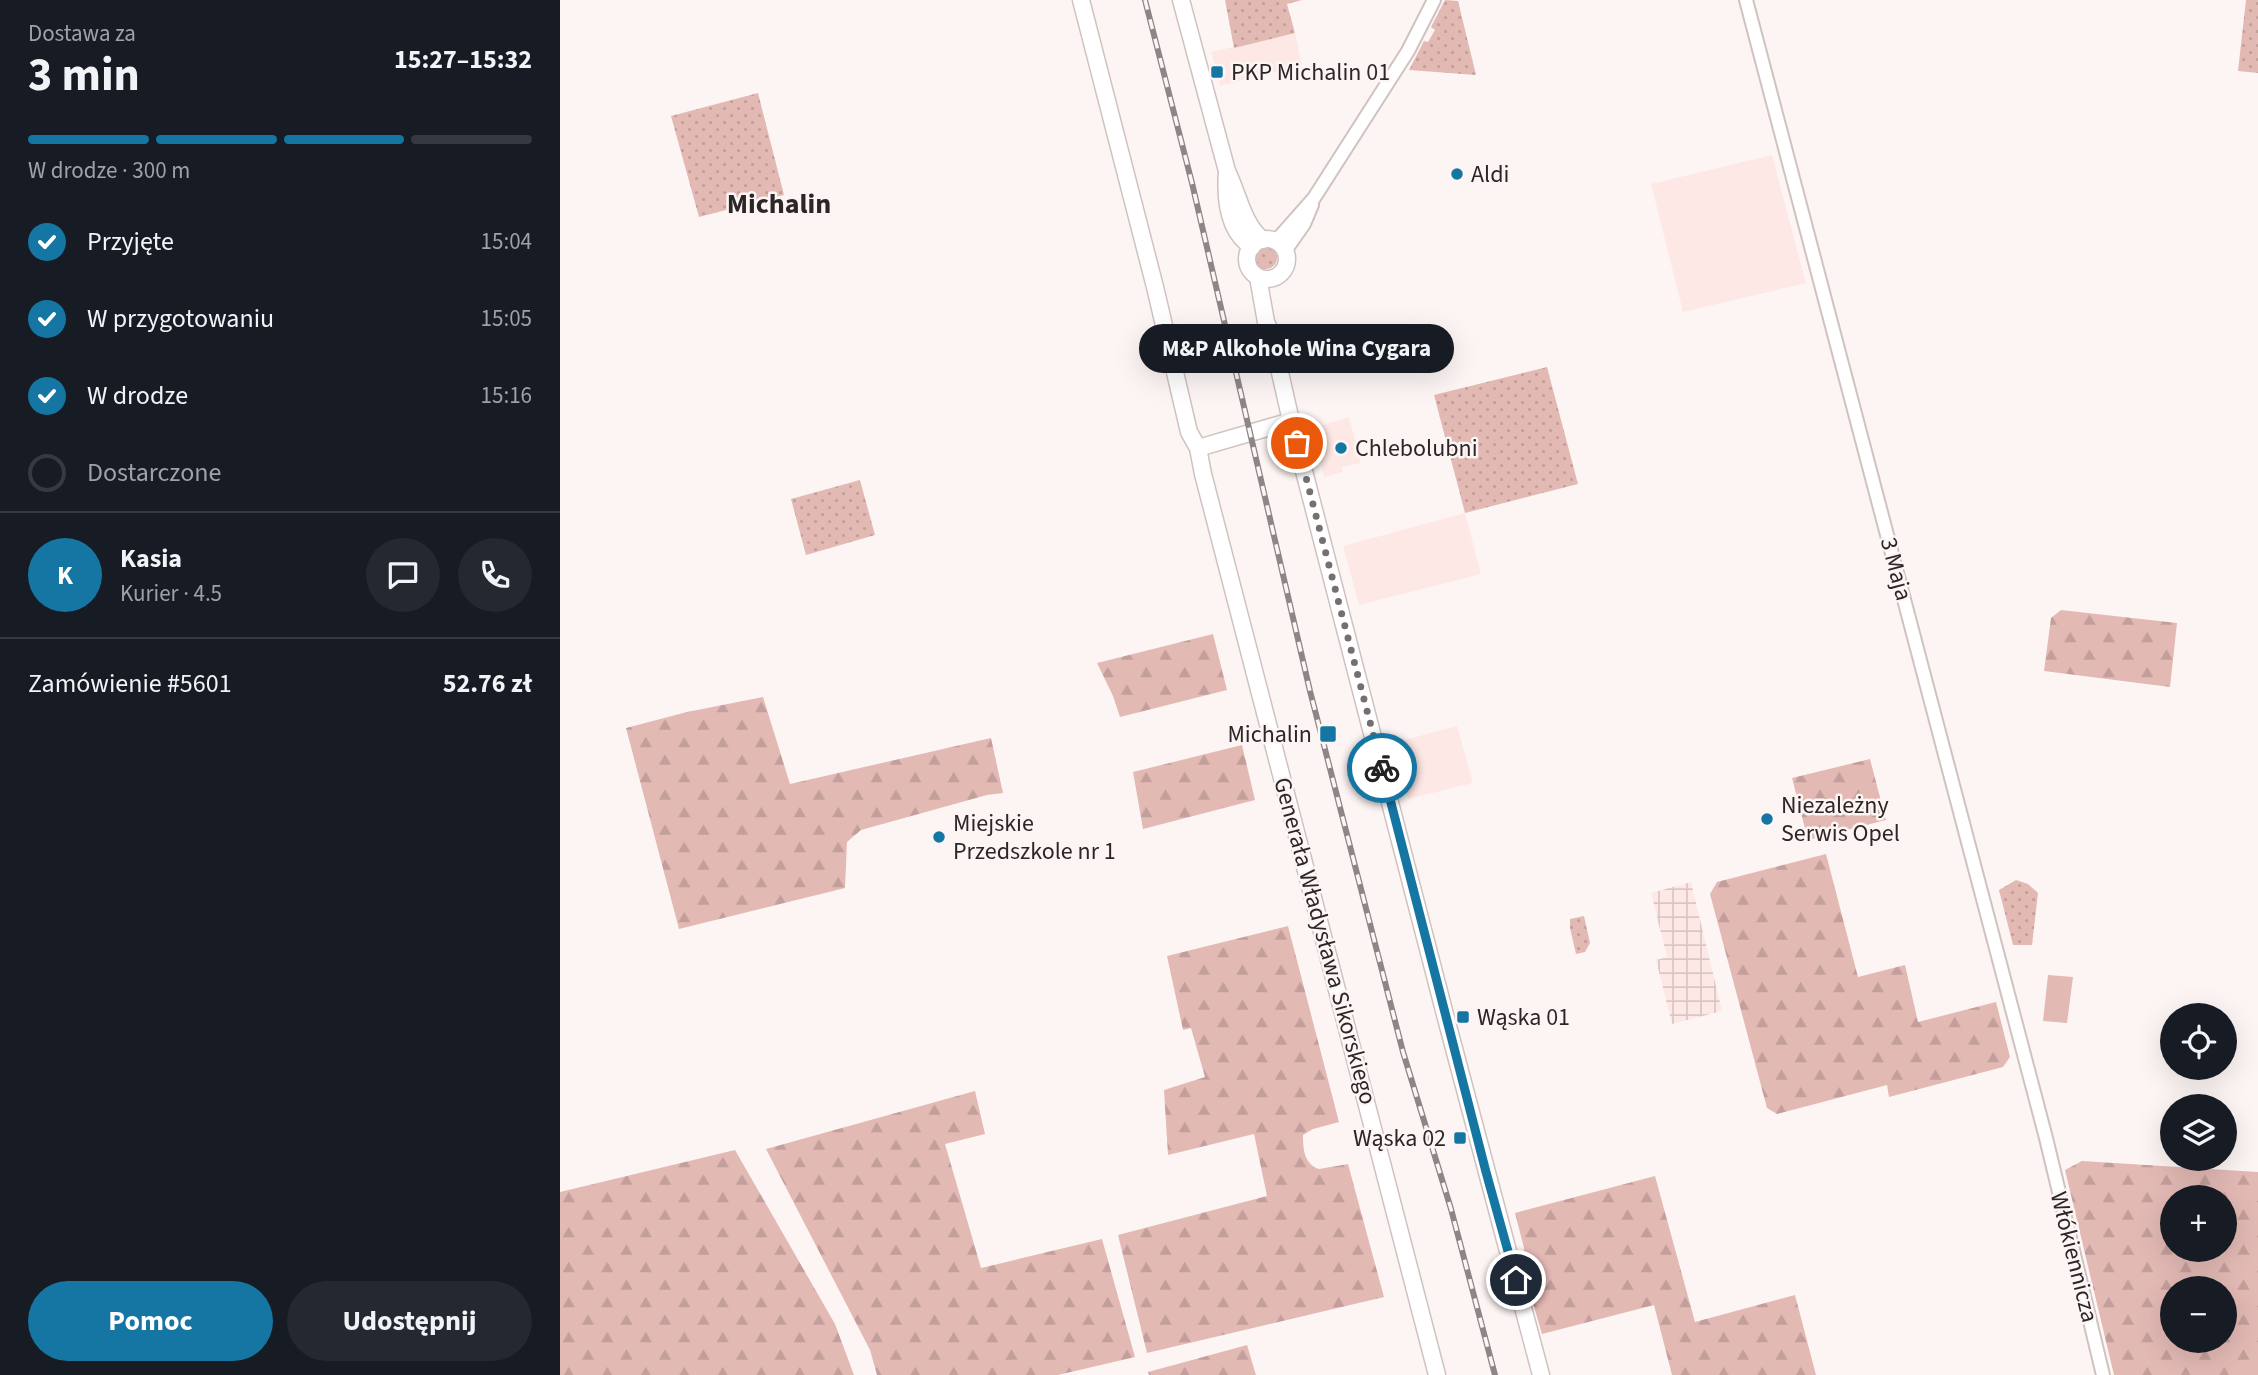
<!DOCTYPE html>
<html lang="pl">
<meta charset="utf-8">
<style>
:root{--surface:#171b24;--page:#242831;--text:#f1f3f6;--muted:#9ea1a6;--line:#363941;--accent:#1576a3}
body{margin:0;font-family:"Source Sans 3",sans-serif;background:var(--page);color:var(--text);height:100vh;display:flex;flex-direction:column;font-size:26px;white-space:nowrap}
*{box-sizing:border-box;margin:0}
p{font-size:23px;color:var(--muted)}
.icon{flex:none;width:38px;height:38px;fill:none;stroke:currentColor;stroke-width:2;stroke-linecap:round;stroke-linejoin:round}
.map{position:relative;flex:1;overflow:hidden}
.sheet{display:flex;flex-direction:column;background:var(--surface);width:560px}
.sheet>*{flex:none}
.fabs{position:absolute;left:1600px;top:1003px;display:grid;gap:14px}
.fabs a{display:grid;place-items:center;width:77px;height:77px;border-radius:50%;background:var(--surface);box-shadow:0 7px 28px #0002;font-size:35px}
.pin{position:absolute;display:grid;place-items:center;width:60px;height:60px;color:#fff;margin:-30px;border:4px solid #fff;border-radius:50%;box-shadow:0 2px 7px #0007}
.courier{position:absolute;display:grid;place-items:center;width:70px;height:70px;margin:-35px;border:5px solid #1576a3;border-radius:50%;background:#fff;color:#222;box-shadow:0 2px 9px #0007}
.bubble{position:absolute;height:49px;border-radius:24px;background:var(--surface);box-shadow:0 7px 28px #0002;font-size:23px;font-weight:700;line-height:49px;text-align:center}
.head em{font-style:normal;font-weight:700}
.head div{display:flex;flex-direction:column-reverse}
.head{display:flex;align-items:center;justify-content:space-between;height:119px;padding:0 28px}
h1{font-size:46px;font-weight:700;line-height:52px}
.bar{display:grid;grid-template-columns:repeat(4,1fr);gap:10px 7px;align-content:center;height:84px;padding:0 28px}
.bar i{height:9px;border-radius:5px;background:var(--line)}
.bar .on{background:var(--accent)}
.bar p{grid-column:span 4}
.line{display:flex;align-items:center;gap:18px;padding:0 28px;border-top:2px solid var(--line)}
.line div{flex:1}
.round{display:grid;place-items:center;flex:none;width:74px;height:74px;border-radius:37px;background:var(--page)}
ol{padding:0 28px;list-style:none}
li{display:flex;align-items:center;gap:21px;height:77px}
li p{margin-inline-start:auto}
li .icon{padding:7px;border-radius:50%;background:var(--accent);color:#fff;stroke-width:4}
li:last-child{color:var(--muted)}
li i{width:38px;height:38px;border:4px solid var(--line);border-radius:50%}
.action{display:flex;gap:14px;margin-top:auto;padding:14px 28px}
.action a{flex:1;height:80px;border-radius:42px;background:var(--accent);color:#fff;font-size:28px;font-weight:700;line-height:80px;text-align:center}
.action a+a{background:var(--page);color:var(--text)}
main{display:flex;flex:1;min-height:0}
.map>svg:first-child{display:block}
.built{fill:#fee8e5}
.industrial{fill:url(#industrial-grid)}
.grass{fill:url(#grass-dots)}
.forest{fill:url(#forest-firs);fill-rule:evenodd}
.garden{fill:#e3b9b4}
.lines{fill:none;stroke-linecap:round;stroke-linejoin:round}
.minor-casing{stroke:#cfc2c0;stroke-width:16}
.major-casing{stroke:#cfc2c0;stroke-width:19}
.minor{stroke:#fff;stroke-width:12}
.major{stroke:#fff;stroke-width:16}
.rail-casing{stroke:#8d8686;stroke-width:6}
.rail{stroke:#fdf5f4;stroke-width:3.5;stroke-dasharray:10;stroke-linecap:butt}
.done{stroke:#756f6f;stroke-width:7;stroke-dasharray:0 12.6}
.route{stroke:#1576a3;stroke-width:9}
.poi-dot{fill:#1576a3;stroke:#fdf5f4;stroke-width:2.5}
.labels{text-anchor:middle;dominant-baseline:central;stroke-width:5;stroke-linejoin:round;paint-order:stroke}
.poi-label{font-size:24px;fill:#2c2727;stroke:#fdf5f4;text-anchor:start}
.street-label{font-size:24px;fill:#2c2727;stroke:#fdf5f4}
.quarter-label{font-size:28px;font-weight:bold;fill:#2c2727;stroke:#fdf5f4}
</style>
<main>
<section class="sheet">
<div class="head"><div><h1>3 min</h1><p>Dostawa za</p></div><em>15:27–15:32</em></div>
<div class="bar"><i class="on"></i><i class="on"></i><i class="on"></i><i></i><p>W drodze · 300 m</p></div>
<ol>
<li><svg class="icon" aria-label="check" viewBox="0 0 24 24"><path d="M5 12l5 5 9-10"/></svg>Przyjęte<p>15:04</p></li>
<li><svg class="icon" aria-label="check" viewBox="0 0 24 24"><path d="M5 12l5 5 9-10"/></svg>W przygotowaniu<p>15:05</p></li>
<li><svg class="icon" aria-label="check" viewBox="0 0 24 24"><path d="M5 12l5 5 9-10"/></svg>W drodze<p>15:16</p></li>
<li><i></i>Dostarczone</li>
</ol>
<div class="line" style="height:126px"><b class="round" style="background:var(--accent);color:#fff">K</b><div><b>Kasia</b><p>Kurier · 4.5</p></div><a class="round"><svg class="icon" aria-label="chat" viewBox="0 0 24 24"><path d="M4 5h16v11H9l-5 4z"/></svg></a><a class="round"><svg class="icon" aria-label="phone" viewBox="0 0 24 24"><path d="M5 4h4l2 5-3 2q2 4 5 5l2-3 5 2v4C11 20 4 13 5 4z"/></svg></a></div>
<div class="line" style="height:91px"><div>Zamówienie #5601</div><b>52.76 zł</b></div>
<div class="action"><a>Pomoc</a><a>Udostępnij</a></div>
</section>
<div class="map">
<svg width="1698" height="1375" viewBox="0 0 1698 1375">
<defs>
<pattern id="industrial-grid" width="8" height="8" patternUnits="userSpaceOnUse" patternTransform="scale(1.75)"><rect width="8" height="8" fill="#fee8e5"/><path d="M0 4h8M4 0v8" fill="none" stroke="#dac7c4"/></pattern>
<pattern id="grass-dots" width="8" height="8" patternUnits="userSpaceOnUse" patternTransform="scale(1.75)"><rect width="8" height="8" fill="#e3b9b4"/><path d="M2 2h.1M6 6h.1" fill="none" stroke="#c39f9b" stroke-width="1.8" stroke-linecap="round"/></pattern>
<pattern id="forest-firs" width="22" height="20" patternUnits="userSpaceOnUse" patternTransform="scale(1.75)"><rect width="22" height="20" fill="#e3b9b4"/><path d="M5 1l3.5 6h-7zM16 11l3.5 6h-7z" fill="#c39f9b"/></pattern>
</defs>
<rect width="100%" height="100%" fill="#fdf5f4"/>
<path class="built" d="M 735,33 L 742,65 L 660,86 L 651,52 Z
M 1212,155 L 1246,283 L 1123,312 L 1091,184 Z
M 789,417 L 801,463 L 782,467 L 783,472 L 764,477 L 753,428 Z
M 905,513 L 921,574 L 799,605 L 783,546 Z
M 897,726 L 913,783 L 848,799 L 833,743 Z"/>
<path class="industrial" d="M 1131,882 L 1162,1011 L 1112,1024 L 1096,960 L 1107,957 L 1091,893 Z"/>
<path class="grass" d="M 665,0 L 742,0 L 727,4 L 735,33 L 674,48 Z
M 885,0 L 898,1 L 916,75 L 849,70 L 864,41 L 868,42 L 875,30 L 871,27 Z
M 1686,0 L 1698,0 L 1698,73 L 1678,71 Z
M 198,93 L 224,195 L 139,217 L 111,116 Z
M695 258a11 11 0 1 1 22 0a11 11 0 1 1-22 0Z
M 987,367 L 1018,484 L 905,513 L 874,395 Z
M 300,480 L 315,535 L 246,555 L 231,499 Z
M 1456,880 L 1468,884 L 1478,893 L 1472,945 L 1453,945 L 1439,890 Z
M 1024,916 L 1030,943 L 1025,952 L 1016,954 L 1010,928 L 1010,919 Z"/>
<path class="forest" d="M 1501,610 L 1617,623 L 1610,687 L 1484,671 L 1491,618 Z
M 653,634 L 667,690 L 560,717 L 553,696 L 537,663 Z
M 203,697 L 230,784 L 431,738 L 443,793 L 427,795 L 301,830 L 287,842 L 285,888 L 119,929 L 66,728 L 127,712 Z
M 682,745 L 695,800 L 583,829 L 573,772 Z
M 1310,759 L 1326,820 L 1248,840 L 1232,778 Z
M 1266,854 L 1298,977 L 1345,965 L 1358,1022 L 1436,1002 L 1450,1057 L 1443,1067 L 1329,1097 L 1327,1085 L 1217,1114 L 1207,1108 L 1150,894 L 1157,882 Z
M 728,926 L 779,1122 L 753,1129 L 743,1135 C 743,1149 744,1164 759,1169 L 788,1164 L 824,1297 L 587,1353 L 558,1235 L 707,1196 L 694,1134 L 608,1155 L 604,1090 L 645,1077 L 631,1028 L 623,1030 L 607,956 Z
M 415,1091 L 425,1134 L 385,1144 L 421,1268 L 542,1239 L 575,1357 L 498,1375 L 317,1375 L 310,1350 L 206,1149 Z
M 175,1150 L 275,1324 L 294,1375 L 0,1375 L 0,1192 Z
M 1522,1161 L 1698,1172 L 1698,1375 L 1554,1375 L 1505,1170 ZM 1612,1197 L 1664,1197 L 1664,1250 L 1612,1250 ZM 1612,1288 L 1664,1288 L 1664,1340 L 1612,1340 Z
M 1095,1176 L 1135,1322 L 1235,1295 L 1256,1375 L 1112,1375 L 1094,1305 L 982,1334 L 963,1269 L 964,1248 L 955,1213 Z
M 687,1345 L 696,1375 L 589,1375 L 588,1372 Z"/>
<path class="garden" d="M 1488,975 L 1513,977 L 1507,1023 L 1483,1021 Z"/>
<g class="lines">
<g class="minor-casing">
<path id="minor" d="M 1186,0 L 1486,1138 L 1543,1375
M 716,241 L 754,198 L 848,51 L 874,0
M 725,251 L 744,224 L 752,205"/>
</g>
<g class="major-casing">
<path id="major" d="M 521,0 L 595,287 L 629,432 L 638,448 L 643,474 L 877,1375
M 621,0 L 667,171 C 678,193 683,225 703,240
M 667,171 C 665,198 667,231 692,247
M687 259a20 20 0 1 1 40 0a20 20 0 1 1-40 0Z
M 698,277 L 706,322 L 711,333 L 731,421 L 888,1026 L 981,1375
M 638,448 L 731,421"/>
</g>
<use href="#minor" class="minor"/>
<use href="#major" class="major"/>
<g class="rail-casing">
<path id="rail" d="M 585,0 L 632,183 L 750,691 L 843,1052 L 891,1209 L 935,1375"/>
</g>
<use href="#rail" class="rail"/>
</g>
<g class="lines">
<path class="done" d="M 737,443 L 822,768"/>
<path class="route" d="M 822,768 L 926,1172 L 956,1280"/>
</g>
<g class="poi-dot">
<rect x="650" y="65" width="14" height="14" rx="3.5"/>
<circle cx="897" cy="174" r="7"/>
<circle cx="781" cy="448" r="7"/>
<rect x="759" y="725" width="18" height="18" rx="3.5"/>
<circle cx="1207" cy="819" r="7"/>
<circle cx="379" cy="837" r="7"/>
<rect x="896" y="1010" width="14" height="14" rx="3.5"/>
<rect x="893" y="1131" width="14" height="14" rx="3.5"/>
</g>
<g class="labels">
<g class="poi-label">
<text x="671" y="72">PKP Michalin 01</text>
<text x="911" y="174">Aldi</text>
<text x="795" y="448">Chlebolubni</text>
<text x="752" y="734" text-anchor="end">Michalin</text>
<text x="1221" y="805">Niezależny<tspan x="1221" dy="28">Serwis Opel</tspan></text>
<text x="393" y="823">Miejskie<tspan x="393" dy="28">Przedszkole nr 1</tspan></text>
<text x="917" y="1017">Wąska 01</text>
<text x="886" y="1138" text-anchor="end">Wąska 02</text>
</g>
<g class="street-label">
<text transform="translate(1336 569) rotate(75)">3 Maja</text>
<text transform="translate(765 941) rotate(75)">Generała Władysława Sikorskiego</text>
<text transform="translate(1514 1257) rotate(76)">Włókiennicza</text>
</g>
<g class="quarter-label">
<text x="219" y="204">Michalin</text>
</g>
</g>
</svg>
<div class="fabs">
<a><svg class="icon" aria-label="locate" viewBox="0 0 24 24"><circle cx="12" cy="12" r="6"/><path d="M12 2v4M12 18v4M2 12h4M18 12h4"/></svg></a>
<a><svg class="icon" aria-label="layers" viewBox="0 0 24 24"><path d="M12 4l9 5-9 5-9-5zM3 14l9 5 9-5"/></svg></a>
<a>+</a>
<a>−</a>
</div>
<div class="pin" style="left:737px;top:443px;background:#ea580c"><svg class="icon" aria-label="bag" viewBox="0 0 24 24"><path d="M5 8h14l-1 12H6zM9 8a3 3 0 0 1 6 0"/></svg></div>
<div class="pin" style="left:956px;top:1280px;background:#1f2937"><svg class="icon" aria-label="home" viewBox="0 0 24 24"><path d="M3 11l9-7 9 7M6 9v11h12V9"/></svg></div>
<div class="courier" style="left:822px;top:768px"><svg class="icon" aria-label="bike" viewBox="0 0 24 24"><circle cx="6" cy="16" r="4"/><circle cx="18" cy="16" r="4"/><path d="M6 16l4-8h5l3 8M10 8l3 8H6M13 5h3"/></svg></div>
<div class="bubble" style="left:579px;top:324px;width:315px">M&amp;P Alkohole Wina Cygara</div>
</div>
</main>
